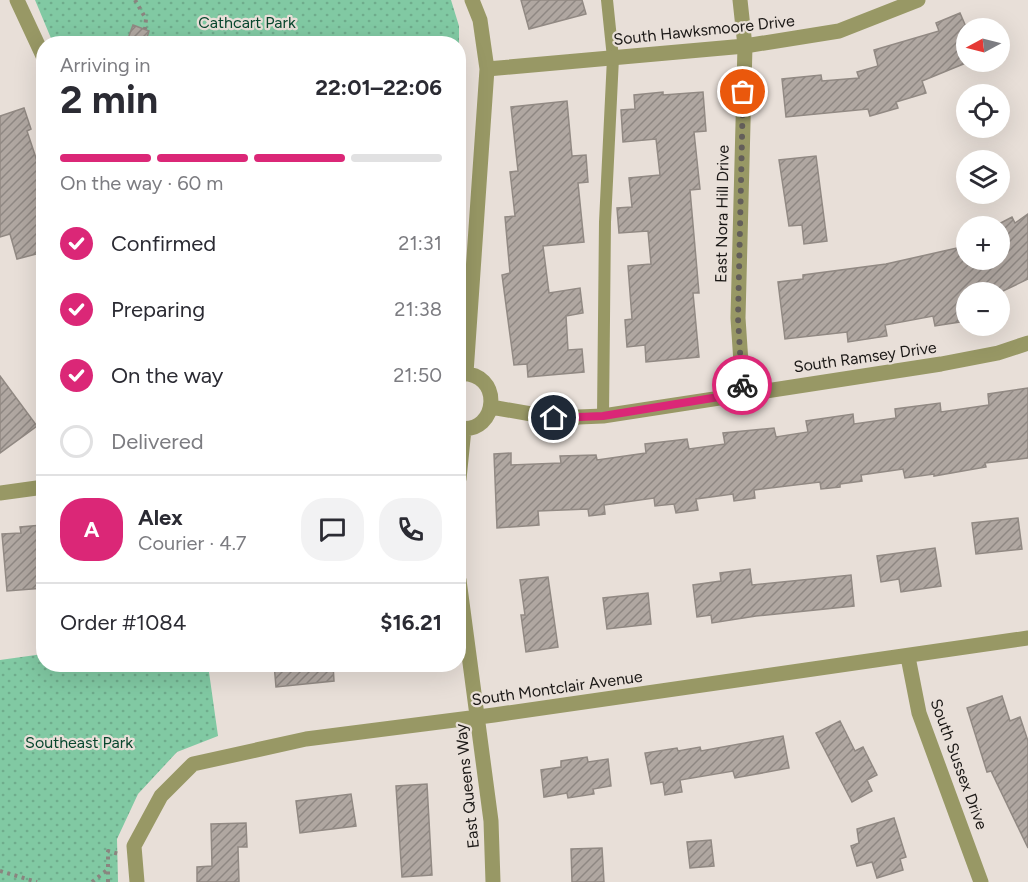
<!DOCTYPE html>
<meta charset="utf-8">
<style>
:root{--surface:#fff;--page:#f2f2f3;--text:#2b2b33;--muted:#7c7c81;--line:#e1e1e2;--accent:#db2777}
body{margin:0;font-family:Figtree,sans-serif;background:var(--page);color:var(--text);height:100vh;display:flex;flex-direction:column;font-size:22px;white-space:nowrap}
*{box-sizing:border-box;margin:0}
p{font-size:20px;color:var(--muted)}
.icon{flex:none;width:33px;height:33px;fill:none;stroke:currentColor;stroke-width:2;stroke-linecap:round;stroke-linejoin:round}
.map{position:relative;flex:1;overflow:hidden}
.side{position:absolute;left:36px;top:36px;width:430px;height:636px;display:flex;flex-direction:column;background:var(--surface);border-radius:24px;box-shadow:0 6px 24px #0002}
.side>*{flex:none}
.needle{width:39px;rotate:263deg}
.buttons{position:absolute;left:956px;top:18px;display:grid;gap:12px}
.buttons a{display:grid;place-items:center;width:54px;height:54px;border-radius:50%;background:var(--surface);box-shadow:0 6px 24px #0002;font-size:30px}
.pin{position:absolute;display:grid;place-items:center;width:51px;height:51px;color:#fff;margin:-26px;border:3px solid #fff;border-radius:50%;box-shadow:0 2px 6px #0007}
.courier{position:absolute;display:grid;place-items:center;width:60px;height:60px;margin:-30px;border:4px solid #db2777;border-radius:50%;background:#fff;color:#222;box-shadow:0 2px 8px #0007}
.headline em{font-style:normal;font-weight:700}
.headline div{display:flex;flex-direction:column-reverse}
.headline{display:flex;align-items:center;justify-content:space-between;height:102px;padding:0 24px}
h1{font-size:39px;font-weight:700;line-height:45px}
.bar{display:grid;grid-template-columns:repeat(4,1fr);gap:9px 6px;align-content:center;height:72px;padding:0 24px}
.bar i{height:8px;border-radius:4px;background:var(--line)}
.bar .on{background:var(--accent)}
.bar p{grid-column:span 4}
.line{display:flex;align-items:center;gap:15px;padding:0 24px;border-top:2px solid var(--line)}
.line div{flex:1}
.round{display:grid;place-items:center;flex:none;width:63px;height:63px;border-radius:24px;background:var(--page)}
ol{padding:0 24px;list-style:none}
li{display:flex;align-items:center;gap:18px;height:66px}
li p{margin-inline-start:auto}
li .icon{padding:6px;border-radius:50%;background:var(--accent);color:#fff;stroke-width:4}
li:last-child{color:var(--muted)}
li i{width:33px;height:33px;border:3px solid var(--line);border-radius:50%}
.map>svg:first-child{display:block}
.park{fill:url(#park-dots)}
.building{fill:url(#building-hatch);stroke:#918983;stroke-width:1.5}
.lines{fill:none;stroke-linecap:round;stroke-linejoin:round}
.path{stroke:#8a847f;stroke-width:4;stroke-dasharray:3 4.5;stroke-linecap:butt}
.service{stroke:#989865;stroke-width:12}
.minor{stroke:#989865;stroke-width:15}
.done{stroke:#635e5a;stroke-width:6;stroke-dasharray:0 10.8}
.route{stroke:#db2777;stroke-width:8}
.labels{text-anchor:middle;dominant-baseline:central;stroke-width:4.5;stroke-linejoin:round;paint-order:stroke}
.park-label{font-size:16px;fill:#09472e;stroke:#e8dfd8}
.street-label{font-size:16px;fill:#1b1816;stroke:#e8dfd8}
</style>
<div class="map">
<svg width="1028" height="882" viewBox="0 0 1028 882">
<defs>
<pattern id="park-dots" width="8" height="8" patternUnits="userSpaceOnUse" patternTransform="scale(1.5)"><rect width="8" height="8" fill="#81c9a3"/><path d="M2 2h.1M6 6h.1" fill="none" stroke="#6fac8c" stroke-width="1.8" stroke-linecap="round"/></pattern>
<pattern id="building-hatch" width="6" height="6" patternUnits="userSpaceOnUse" patternTransform="scale(1.5)"><rect width="6" height="6" fill="#b0a7a1"/><path d="M-1 1l2-2M0 6l6-6M5 7l2-2" fill="none" stroke="#8e8782"/></pattern>
</defs>
<rect width="100%" height="100%" fill="#e8dfd8"/>
<path class="park" d="M 35,0 L 451,0 L 459,26 L 459,43 L 53,43 Z
M 43,654 L 44,664 L 208,665 L 218,736 L 177,752 L 138,794 L 117,839 L 118,882 L 0,882 L 0,660 Z"/>
<path class="building" d="M 521,0 L 582,0 L 586,14 L 529,29 Z
M 960,13 L 966,27 L 966,63 L 922,81 L 926,93 L 896,102 L 898,108 L 870,116 L 868,109 L 786,117 L 782,79 L 821,75 L 822,81 L 859,78 L 857,72 L 878,66 L 874,50 L 939,31 L 936,23 Z
M 133,25 L 149,31 L 145,44 L 126,44 Z
M 663,92 L 663,95 L 703,92 L 706,131 L 694,132 L 700,189 L 690,190 L 699,293 L 693,293 L 699,357 L 646,362 L 645,345 L 627,347 L 625,320 L 632,319 L 628,266 L 651,264 L 648,231 L 619,233 L 617,208 L 632,207 L 629,178 L 660,175 L 656,139 L 623,142 L 621,110 L 635,109 L 634,95 Z
M 567,101 L 572,156 L 586,155 L 588,182 L 578,183 L 584,242 L 543,246 L 549,293 L 580,288 L 583,313 L 566,316 L 568,350 L 582,349 L 584,372 L 528,377 L 527,364 L 514,365 L 502,275 L 510,273 L 505,217 L 515,216 L 510,172 L 518,171 L 511,107 Z
M 24,108 L 31,129 L 27,131 L 40,170 L 44,169 L 44,252 L 17,259 L 10,234 L 0,237 L 0,116 Z
M 816,156 L 827,241 L 804,244 L 802,225 L 789,226 L 779,160 Z
M 1028,214 L 1028,279 L 1001,292 L 966,292 L 966,321 L 935,326 L 933,316 L 885,325 L 887,336 L 848,342 L 847,332 L 785,339 L 778,282 L 803,279 L 803,275 L 886,264 L 966,246 L 966,260 L 999,260 L 999,226 L 995,226 L 1012,217 L 1015,223 Z
M 0,376 L 37,426 L 0,453 Z
M 1028,388 L 1028,458 L 985,463 L 986,467 L 934,476 L 934,474 L 905,478 L 903,469 L 861,475 L 862,481 L 840,484 L 840,487 L 821,489 L 820,482 L 754,490 L 755,498 L 734,501 L 733,494 L 696,499 L 698,510 L 676,513 L 674,504 L 655,506 L 654,498 L 604,505 L 605,514 L 589,516 L 588,509 L 538,511 L 539,525 L 497,528 L 494,454 L 511,453 L 511,465 L 561,463 L 560,456 L 596,455 L 597,460 L 646,453 L 645,444 L 687,439 L 689,449 L 725,444 L 723,433 L 774,428 L 776,437 L 808,432 L 806,421 L 853,414 L 854,424 L 896,418 L 895,409 L 940,403 L 941,412 L 989,405 L 988,394 Z
M 1018,518 L 1022,549 L 976,554 L 972,523 Z
M 42,525 L 44,588 L 7,591 L 2,534 L 21,533 L 20,527 Z
M 935,548 L 941,586 L 901,592 L 899,579 L 881,582 L 877,556 Z
M 750,569 L 752,585 L 851,575 L 854,606 L 756,616 L 712,623 L 711,615 L 697,617 L 693,585 L 721,581 L 720,573 Z
M 548,577 L 558,647 L 526,652 L 521,615 L 525,615 L 520,580 Z
M 648,593 L 651,624 L 607,629 L 603,598 Z
M 274,664 L 333,664 L 334,681 L 276,687 Z
M 1002,696 L 1010,721 L 1020,717 L 1028,741 L 1028,848 L 991,771 L 987,772 L 967,708 Z
M 840,721 L 855,751 L 863,747 L 877,775 L 867,780 L 872,791 L 852,802 L 816,733 Z
M 783,736 L 789,768 L 735,778 L 733,771 L 680,780 L 682,792 L 665,795 L 663,782 L 651,784 L 645,753 L 677,748 L 678,751 L 700,747 L 701,751 Z
M 587,757 L 588,762 L 608,759 L 611,786 L 593,789 L 594,794 L 568,798 L 567,793 L 544,797 L 541,770 L 561,767 L 561,761 Z
M 427,784 L 432,875 L 402,877 L 396,786 Z
M 351,794 L 356,826 L 300,833 L 296,801 Z
M 894,818 L 906,857 L 900,859 L 903,870 L 877,878 L 872,862 L 857,866 L 851,846 L 859,843 L 857,829 Z
M 246,823 L 247,847 L 238,847 L 239,882 L 197,882 L 197,867 L 212,866 L 211,824 Z
M 711,840 L 714,866 L 690,868 L 687,842 Z
M 602,848 L 604,882 L 572,882 L 571,849 Z"/>
<g class="lines">
<path class="path" d="M 135,0 L 146,19 L 145,29
M 0,871 L 37,882
M 92,882 L 107,870
M 108,882 L 108,851 L 119,854"/>
<path class="service" d="M 603,416 L 605,222 L 613,58 L 607,0"/>
<path class="minor" d="M 17,0 L 44,58
M 740,0 L 745,46 L 738,318 L 743,393
M 487,69 L 745,46 L 839,31 L 918,0
M 466,373 L 487,69 L 480,20 L 472,0
M 459,374 C 504,370 499,435 459,428
M 491,407 L 554,418 L 603,416 L 941,364 L 998,353 L 1028,343
M 459,479 L 464,429
M 0,493 L 44,487
M 459,580 L 491,821 L 493,882
M 908,657 L 919,713 L 981,882
M 137,882 L 134,846 L 161,796 L 193,764 L 306,739 L 494,715 L 1028,638"/>
</g>
<g class="lines">
<path class="done" d="M 742,385 L 738,318 L 743,92"/>
<path class="route" d="M 554,418 L 603,416 L 743,393 L 742,385"/>
</g>
<g class="labels">
<g class="park-label">
<text x="247" y="22">Cathcart Park</text>
<text x="79" y="742">Southeast Park</text>
</g>
<g class="street-label">
<text transform="translate(704 30) rotate(-6)">South Hawksmoore Drive</text>
<text transform="translate(722 214) rotate(-89)">East Nora Hill Drive</text>
<text transform="translate(865 357) rotate(-8)">South Ramsey Drive</text>
<text transform="translate(557 688) rotate(-8)">South Montclair Avenue</text>
<text transform="translate(959 764) rotate(70)">South Sussex Drive</text>
<text transform="translate(467 786) rotate(-96)">East Queens Way</text>
</g>
</g>
</svg>
<div class="buttons">
<a><svg class="needle" viewBox="-14 -14 28 28"><path d="M0-13l5 13h-10z" fill="#e53935"/><path d="M0 13l5-13h-10z" fill="#7c7c81"/></svg></a>
<a><svg class="icon" aria-label="locate" viewBox="0 0 24 24"><circle cx="12" cy="12" r="6"/><path d="M12 2v4M12 18v4M2 12h4M18 12h4"/></svg></a>
<a><svg class="icon" aria-label="layers" viewBox="0 0 24 24"><path d="M12 4l9 5-9 5-9-5zM3 14l9 5 9-5"/></svg></a>
<a>+</a>
<a>−</a>
</div>
<div class="pin" style="left:743px;top:92px;background:#ea580c"><svg class="icon" aria-label="bag" viewBox="0 0 24 24"><path d="M5 8h14l-1 12H6zM9 8a3 3 0 0 1 6 0"/></svg></div>
<div class="pin" style="left:554px;top:418px;background:#1f2937"><svg class="icon" aria-label="home" viewBox="0 0 24 24"><path d="M3 11l9-7 9 7M6 9v11h12V9"/></svg></div>
<div class="courier" style="left:742px;top:385px"><svg class="icon" aria-label="bike" viewBox="0 0 24 24"><circle cx="6" cy="16" r="4"/><circle cx="18" cy="16" r="4"/><path d="M6 16l4-8h5l3 8M10 8l3 8H6M13 5h3"/></svg></div>
<section class="side">
<div class="headline"><div><h1>2 min</h1><p>Arriving in</p></div><em>22:01–22:06</em></div>
<div class="bar"><i class="on"></i><i class="on"></i><i class="on"></i><i></i><p>On the way · 60 m</p></div>
<ol>
<li><svg class="icon" aria-label="check" viewBox="0 0 24 24"><path d="M5 12l5 5 9-10"/></svg>Confirmed<p>21:31</p></li>
<li><svg class="icon" aria-label="check" viewBox="0 0 24 24"><path d="M5 12l5 5 9-10"/></svg>Preparing<p>21:38</p></li>
<li><svg class="icon" aria-label="check" viewBox="0 0 24 24"><path d="M5 12l5 5 9-10"/></svg>On the way<p>21:50</p></li>
<li><i></i>Delivered</li>
</ol>
<div class="line" style="height:108px"><b class="round" style="background:var(--accent);color:#fff">A</b><div><b>Alex</b><p>Courier · 4.7</p></div><a class="round"><svg class="icon" aria-label="chat" viewBox="0 0 24 24"><path d="M4 5h16v11H9l-5 4z"/></svg></a><a class="round"><svg class="icon" aria-label="phone" viewBox="0 0 24 24"><path d="M5 4h4l2 5-3 2q2 4 5 5l2-3 5 2v4C11 20 4 13 5 4z"/></svg></a></div>
<div class="line" style="height:78px"><div>Order #1084</div><b>$16.21</b></div>
</section>
</div>
